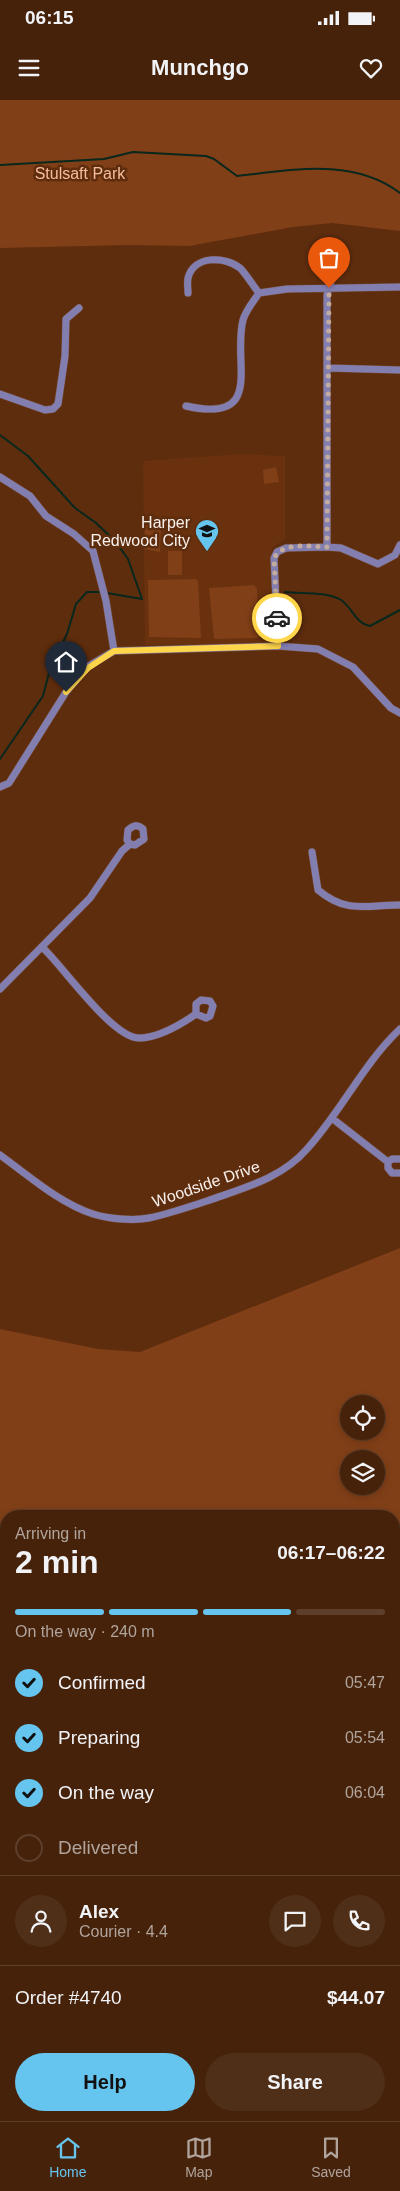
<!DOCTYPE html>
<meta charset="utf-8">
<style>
:root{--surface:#46220a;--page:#502f18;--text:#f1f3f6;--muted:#b0a49c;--line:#5e3f2b;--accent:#65c5ee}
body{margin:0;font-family:Helvetica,sans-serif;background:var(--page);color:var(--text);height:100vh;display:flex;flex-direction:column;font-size:19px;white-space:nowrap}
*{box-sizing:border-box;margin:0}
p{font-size:16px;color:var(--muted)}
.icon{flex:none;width:28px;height:28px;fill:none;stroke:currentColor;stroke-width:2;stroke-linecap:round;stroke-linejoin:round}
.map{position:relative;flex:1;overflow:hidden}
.sheet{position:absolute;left:0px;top:1410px;width:400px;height:611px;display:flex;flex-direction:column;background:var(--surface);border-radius:20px 20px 0 0;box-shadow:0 2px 8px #0003,0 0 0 1px var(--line)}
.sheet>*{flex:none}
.tools{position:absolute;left:340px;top:1295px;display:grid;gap:10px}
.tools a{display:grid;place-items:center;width:45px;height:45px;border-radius:50%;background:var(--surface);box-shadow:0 2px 8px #0003,0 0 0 1px var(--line);font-size:25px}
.pin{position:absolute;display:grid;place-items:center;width:42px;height:42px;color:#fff;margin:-51px -21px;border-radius:50% 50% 50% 0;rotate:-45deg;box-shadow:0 0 5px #0007}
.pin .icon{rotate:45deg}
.courier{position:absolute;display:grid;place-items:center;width:50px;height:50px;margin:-25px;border:4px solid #ffd54a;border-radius:50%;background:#fff;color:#222;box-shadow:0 1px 6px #0007}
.headline em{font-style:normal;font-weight:800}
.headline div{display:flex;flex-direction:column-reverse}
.headline{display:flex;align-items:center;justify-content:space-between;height:85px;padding:0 15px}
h1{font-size:32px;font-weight:800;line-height:38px}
.bar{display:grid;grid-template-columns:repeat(4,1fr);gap:8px 5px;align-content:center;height:60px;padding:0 15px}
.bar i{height:6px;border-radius:4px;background:var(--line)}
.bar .active{background:var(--accent)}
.bar p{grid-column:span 4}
.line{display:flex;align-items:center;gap:12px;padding:0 15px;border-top:1px solid var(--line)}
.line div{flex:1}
.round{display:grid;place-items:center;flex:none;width:52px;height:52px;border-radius:26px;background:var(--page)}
ol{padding:0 15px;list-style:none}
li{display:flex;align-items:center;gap:15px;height:55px}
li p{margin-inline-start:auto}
li .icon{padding:5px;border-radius:50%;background:var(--accent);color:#111;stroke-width:4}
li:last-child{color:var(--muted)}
li i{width:28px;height:28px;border:2px solid var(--line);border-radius:50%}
.action{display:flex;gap:10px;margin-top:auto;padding:10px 15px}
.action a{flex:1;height:58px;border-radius:30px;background:var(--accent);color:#111;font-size:20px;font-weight:800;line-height:58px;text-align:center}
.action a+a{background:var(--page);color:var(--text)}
.status{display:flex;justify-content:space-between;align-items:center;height:35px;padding:0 25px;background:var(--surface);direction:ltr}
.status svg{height:14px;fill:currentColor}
header{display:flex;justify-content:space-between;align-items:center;height:65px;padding:0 15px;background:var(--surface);font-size:22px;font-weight:800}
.dock{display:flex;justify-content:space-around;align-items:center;height:70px;border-top:1px solid var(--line);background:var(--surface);font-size:14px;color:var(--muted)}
.dock a{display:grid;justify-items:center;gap:2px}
.dock .active{color:var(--accent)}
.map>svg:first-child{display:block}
.built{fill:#69310e}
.green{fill:#803f17;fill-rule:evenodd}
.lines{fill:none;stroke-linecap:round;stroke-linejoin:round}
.stream{stroke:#08271d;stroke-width:2}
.minor-casing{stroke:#74482d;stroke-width:8}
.major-casing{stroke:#74482d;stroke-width:10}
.minor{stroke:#837eb0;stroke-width:7}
.major{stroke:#cbc8f0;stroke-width:9}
.done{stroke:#c3ac9f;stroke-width:5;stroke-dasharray:0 9}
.route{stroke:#ffd54a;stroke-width:6}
.labels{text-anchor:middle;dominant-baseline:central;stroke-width:5;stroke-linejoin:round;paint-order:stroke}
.park-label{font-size:16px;fill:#f6bb9c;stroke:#5e2d0e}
.poi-label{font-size:16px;fill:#f9f1ed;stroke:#5e2d0e;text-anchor:end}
.street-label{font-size:16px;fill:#f9f1ed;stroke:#5e2d0e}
</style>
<div class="status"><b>06:15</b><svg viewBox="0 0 49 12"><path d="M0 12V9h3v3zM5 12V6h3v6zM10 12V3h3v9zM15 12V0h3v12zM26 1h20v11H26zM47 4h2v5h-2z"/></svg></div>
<header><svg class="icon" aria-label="menu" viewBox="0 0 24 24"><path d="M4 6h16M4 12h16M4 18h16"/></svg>Munchgo<svg class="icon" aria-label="heart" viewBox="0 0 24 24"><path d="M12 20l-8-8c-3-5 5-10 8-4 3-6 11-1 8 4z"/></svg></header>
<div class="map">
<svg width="400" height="2021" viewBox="0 0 400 2021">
<rect width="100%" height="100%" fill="#5e2d0e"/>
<path class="built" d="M 241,354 L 285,356 L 285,439 L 273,447 L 270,457 L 273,544 L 145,545 L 143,361 Z
M 400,1794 L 400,2021 L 98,2021 L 96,2015 L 394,2015 L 394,1795 Z"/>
<path class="green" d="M 0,0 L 400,0 L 400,131 L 332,123 L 293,127 L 189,146 L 129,145 L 0,148 Z
M 276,367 L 279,382 L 264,384 L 263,370 Z
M 145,425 L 161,425 L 160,452 L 144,449 Z
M 168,451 L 182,451 L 182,475 L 168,475 Z
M 196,479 L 198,481 L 201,538 L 149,537 L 148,480 Z
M 254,485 L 257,489 L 259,538 L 214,539 L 209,488 Z
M 400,1148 L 400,1755 L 394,1757 L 394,1416 L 6,1416 L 6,1873 L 0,1875 L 0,1229 L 98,1249 L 140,1252 ZM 349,1304 L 376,1304 L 376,1331 L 349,1331 ZM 349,1359 L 376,1359 L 376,1386 L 349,1386 Z
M 394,1811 L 400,1816 L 400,1968 L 398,1970 L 394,1966 Z"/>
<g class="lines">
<path class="stream" d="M 0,65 L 104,59 L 133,52 L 206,56 L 214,59 L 237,76 C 292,70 353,57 400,93
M 0,335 L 28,356 L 75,408 L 96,423 L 115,441 L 128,459 L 142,499 L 107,493
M 285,492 C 302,494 326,491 341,500 C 353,508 355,523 370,526 L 400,510
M 0,659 L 43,596 L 50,569 L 67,534 L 76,504 L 87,492 L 103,492
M 394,1558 L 400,1558
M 0,1594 L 6,1604
M 0,1687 L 6,1688
M 0,1775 L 6,1772
M 78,2015 L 80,2021"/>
<g class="minor-casing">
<path id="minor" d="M 188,193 C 188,189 187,183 188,178 C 194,155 225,156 240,168 C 247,175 253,186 259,193
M 259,193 L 287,189 L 400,187
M 328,268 L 400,270
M 0,294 L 45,310 L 53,309 L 58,304 L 65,256 L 66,219 L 79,208
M 186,306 C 266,324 232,263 243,220 C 246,210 253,202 259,193
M 0,377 L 30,396 L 46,416 L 74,434 L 93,451 L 106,501 L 114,551
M 327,447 L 327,195 L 331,181 L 330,147
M 278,546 L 274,458 L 277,452 L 286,448 L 327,447 L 341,448 L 378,464 L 395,455 L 400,445
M 0,687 L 9,683 L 66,592 L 87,567 L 114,551 L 278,546 L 318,549 L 353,567 L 391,608 L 400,613
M 312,752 L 318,790 C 347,814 365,805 400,805
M 42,847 C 63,866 112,938 139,938 C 158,938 180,925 196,914 L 206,918 L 210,916 L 213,906 L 210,901 L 201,900 L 196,904 L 196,914
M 0,889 L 90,798 L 122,751 L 130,744 L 135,745 L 144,739 L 143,729 C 137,724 134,725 128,730 L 127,740 L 130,744
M 333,1019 L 388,1062
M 0,1055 C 28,1075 59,1103 93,1114 C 109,1119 133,1121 149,1118 C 169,1114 188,1107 207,1101 C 243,1088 281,1079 307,1049 C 341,1012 363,964 400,929
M 388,1062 L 388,1068 L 392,1073 L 400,1073
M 388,1062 L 392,1059 L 400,1059
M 90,2015 L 91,2021"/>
</g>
<g class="major-casing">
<path id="major" d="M 394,1773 L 400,1771
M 394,1784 L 400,1782
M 0,1889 L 6,1887
M 0,1902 L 6,1900"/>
</g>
<use href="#minor" class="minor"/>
<use href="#major" class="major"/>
</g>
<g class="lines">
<path class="done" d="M 277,518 L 274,458 C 283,441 311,447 327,447 L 329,188"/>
<path class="route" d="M 66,592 L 88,568 L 114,551 L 278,546 L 277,518"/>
</g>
<defs>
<g id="school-pin" transform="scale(1.25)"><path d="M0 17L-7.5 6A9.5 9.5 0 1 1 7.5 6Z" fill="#65c5ee" stroke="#5e2d0e"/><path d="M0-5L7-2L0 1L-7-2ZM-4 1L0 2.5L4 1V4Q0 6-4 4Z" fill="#111"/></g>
</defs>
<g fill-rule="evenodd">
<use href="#school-pin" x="207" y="431"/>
</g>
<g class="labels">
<g class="park-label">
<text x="80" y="73">Stulsaft Park</text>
</g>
<g class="poi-label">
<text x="190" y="422">Harper<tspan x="190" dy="18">Redwood City</tspan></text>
</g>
<g class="street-label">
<text transform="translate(206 1084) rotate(-19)">Woodside Drive</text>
</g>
</g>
</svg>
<div class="tools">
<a><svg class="icon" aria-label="locate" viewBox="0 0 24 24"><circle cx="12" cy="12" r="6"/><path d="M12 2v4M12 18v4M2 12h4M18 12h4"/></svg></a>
<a><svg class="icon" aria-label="layers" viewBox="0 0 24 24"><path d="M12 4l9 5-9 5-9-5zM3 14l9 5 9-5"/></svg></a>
</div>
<div class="pin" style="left:329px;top:188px;background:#ea580c"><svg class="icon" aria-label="bag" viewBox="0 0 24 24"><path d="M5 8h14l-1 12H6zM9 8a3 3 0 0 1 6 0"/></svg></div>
<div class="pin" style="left:66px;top:592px;background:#1f2937"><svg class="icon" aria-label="home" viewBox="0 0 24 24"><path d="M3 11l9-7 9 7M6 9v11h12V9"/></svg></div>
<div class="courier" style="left:277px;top:518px"><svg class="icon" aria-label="car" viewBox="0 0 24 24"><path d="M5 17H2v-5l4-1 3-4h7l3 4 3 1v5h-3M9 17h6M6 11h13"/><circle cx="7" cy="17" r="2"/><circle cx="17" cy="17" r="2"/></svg></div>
<section class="sheet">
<div class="headline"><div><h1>2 min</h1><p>Arriving in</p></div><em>06:17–06:22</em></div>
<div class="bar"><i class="active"></i><i class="active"></i><i class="active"></i><i></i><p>On the way · 240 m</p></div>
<ol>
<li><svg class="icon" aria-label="check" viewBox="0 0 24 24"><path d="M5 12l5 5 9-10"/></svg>Confirmed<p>05:47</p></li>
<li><svg class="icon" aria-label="check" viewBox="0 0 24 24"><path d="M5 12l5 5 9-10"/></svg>Preparing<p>05:54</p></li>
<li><svg class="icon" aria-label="check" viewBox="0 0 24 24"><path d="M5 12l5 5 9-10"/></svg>On the way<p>06:04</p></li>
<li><i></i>Delivered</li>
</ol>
<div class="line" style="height:90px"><a class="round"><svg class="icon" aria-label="person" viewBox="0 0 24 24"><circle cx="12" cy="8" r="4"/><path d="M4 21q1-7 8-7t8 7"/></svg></a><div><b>Alex</b><p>Courier · 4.4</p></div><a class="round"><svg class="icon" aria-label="chat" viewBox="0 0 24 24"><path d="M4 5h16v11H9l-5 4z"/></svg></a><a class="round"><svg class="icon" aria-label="phone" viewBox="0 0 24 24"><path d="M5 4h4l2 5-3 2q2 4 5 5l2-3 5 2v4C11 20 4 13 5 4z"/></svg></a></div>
<div class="line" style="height:65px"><div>Order #4740</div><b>$44.07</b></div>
<div class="action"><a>Help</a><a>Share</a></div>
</section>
</div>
<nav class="dock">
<a class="active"><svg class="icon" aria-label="home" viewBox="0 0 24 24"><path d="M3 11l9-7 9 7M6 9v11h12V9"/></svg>Home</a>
<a><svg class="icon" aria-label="map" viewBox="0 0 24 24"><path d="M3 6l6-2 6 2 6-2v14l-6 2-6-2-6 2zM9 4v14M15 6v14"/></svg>Map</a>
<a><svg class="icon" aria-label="saved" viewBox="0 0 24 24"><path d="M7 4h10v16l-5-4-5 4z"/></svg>Saved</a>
</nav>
